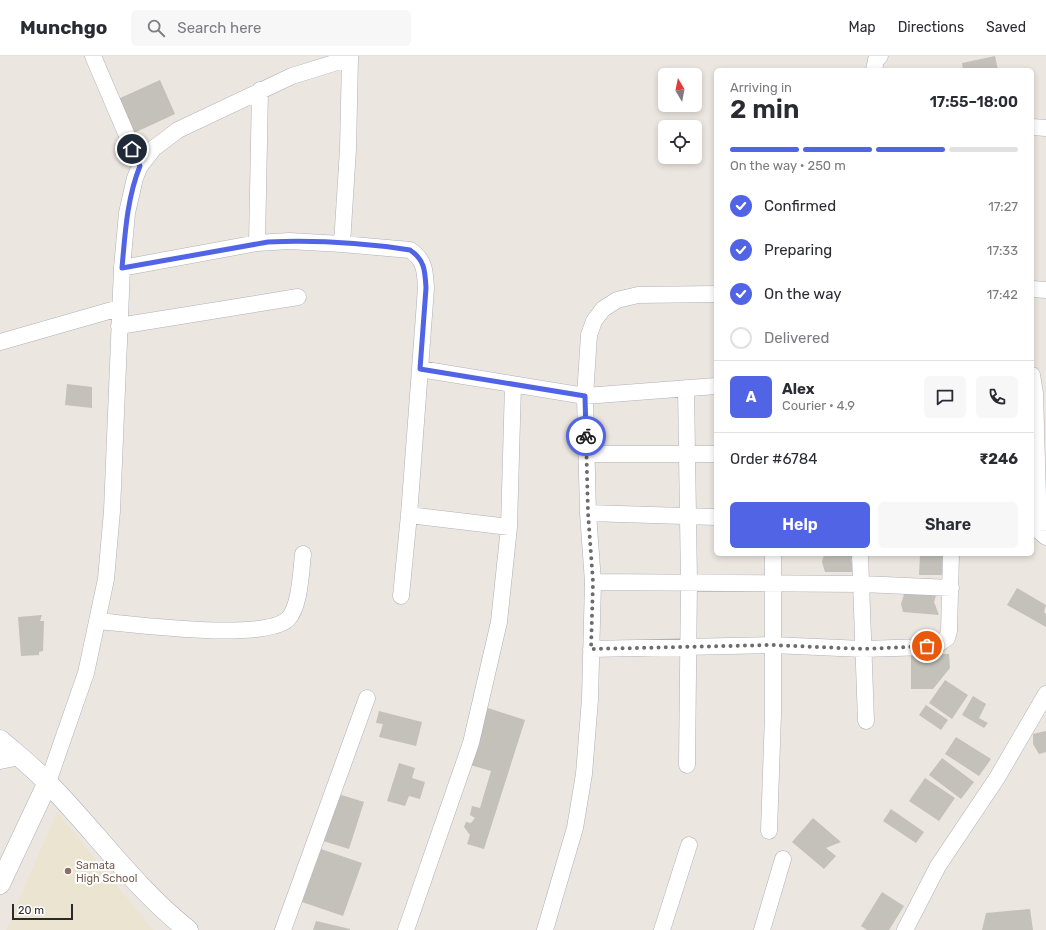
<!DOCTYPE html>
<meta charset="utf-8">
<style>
:root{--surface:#fff;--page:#f7f7f7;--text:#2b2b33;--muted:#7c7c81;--line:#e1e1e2;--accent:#5164e6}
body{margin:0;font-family:Rubik,sans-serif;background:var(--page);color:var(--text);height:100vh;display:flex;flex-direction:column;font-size:15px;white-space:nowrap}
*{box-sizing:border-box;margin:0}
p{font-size:13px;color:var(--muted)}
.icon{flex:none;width:22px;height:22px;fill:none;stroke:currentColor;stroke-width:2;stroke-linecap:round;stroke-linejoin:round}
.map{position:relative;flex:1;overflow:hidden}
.side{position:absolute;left:714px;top:12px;width:320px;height:488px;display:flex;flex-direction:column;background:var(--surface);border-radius:6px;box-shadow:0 2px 6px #0003}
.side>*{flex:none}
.needle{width:26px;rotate:350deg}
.buttons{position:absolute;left:658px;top:12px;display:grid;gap:8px}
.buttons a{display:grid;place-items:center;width:44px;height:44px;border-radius:6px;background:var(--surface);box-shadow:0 2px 6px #0003;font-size:20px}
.scale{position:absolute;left:12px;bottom:10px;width:61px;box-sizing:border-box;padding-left:4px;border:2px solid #2b2b2b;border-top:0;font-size:11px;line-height:14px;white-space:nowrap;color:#2b2b2b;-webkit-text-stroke:3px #fff;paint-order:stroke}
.pin{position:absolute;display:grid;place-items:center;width:34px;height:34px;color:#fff;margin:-17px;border:2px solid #fff;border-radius:50%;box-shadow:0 1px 4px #0007}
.courier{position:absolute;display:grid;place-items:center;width:40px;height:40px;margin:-20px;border:3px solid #5164e6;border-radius:50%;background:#fff;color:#222;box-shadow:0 1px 5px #0007}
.head em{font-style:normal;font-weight:600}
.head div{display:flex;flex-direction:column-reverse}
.head{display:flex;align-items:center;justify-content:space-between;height:68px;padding:0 16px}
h1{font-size:26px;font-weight:600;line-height:30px}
.bar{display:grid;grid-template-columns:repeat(4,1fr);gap:6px 4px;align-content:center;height:48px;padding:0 16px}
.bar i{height:5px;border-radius:3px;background:var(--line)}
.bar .current{background:var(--accent)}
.bar p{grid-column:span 4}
.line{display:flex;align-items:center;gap:10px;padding:0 16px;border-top:1px solid var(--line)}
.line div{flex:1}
.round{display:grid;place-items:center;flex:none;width:42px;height:42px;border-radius:6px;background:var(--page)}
ol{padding:0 16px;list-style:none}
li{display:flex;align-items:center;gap:12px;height:44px}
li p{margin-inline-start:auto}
li .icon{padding:4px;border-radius:50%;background:var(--accent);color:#fff;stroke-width:4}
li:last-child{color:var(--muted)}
li i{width:22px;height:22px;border:2px solid var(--line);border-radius:50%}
.action{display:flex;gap:8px;margin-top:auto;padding:8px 16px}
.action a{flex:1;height:46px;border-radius:6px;background:var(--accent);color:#fff;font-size:16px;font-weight:600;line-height:46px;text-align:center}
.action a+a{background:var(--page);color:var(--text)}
header{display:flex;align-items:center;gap:24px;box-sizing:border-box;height:56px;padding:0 20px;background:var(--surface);border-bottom:1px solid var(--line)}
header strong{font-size:19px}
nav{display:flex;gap:22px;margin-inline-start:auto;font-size:14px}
.search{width:280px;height:36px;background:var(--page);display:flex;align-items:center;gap:10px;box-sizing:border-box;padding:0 14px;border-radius:6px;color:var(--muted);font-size:15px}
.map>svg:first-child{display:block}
.education{fill:#ebe4d0}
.building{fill:#c4c0ba}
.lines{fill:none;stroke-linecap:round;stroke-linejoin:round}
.minor-casing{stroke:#afb0ba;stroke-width:17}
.tertiary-casing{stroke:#afb0ba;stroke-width:21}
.minor{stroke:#fff;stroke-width:16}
.tertiary{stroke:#fff;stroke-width:20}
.done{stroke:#6e6c6a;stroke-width:4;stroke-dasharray:0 7.2}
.route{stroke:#5164e6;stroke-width:5}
.education-dot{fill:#8d6e63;stroke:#fff;stroke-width:1.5}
.labels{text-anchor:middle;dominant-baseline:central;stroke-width:4;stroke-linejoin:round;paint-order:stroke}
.education-label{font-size:11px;fill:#785e54;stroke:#fff;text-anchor:start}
</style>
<header>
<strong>Munchgo</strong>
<div class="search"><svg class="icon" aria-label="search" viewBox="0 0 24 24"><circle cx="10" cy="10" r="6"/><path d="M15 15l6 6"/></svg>Search here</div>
<nav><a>Map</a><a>Directions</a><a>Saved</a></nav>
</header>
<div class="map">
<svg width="1046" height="874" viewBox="0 0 1046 874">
<rect width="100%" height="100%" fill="#ebe6df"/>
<path class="education" d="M 57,756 L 153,874 L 6,874 Z"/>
<path class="building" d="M 995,0 L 998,14 L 963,14 L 962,7 Z
M 160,24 L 175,58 L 134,77 L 118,43 Z
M 67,328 L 92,331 L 92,352 L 65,349 Z
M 824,498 L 854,498 L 851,504 L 855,516 L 825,516 L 822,506 Z
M 920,498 L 943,498 L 942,519 L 919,519 Z
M 1017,532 L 1046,549 L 1044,556 L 1046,558 L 1046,571 L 1007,549 Z
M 905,535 L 937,536 L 934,546 L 939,559 L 903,556 L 901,548 Z
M 42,559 L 40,565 L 44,565 L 43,595 L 39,596 L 39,599 L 21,600 L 18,561 Z
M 911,598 L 949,598 L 950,612 L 933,633 L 911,633 Z
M 945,624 L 968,639 L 952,663 L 929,647 Z
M 973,640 L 986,648 L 979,662 L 988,667 L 984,672 L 962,659 Z
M 926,649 L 948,664 L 941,674 L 919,659 Z
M 485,651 L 525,664 L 484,793 L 467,788 L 470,779 L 464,771 L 466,766 L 471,767 L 475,762 L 470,759 L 472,750 L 480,752 L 491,715 L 467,708 Z
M 379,655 L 422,666 L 416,690 L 379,681 L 383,668 L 376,667 Z
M 1046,675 L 1046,696 L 1039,698 L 1033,688 L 1033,678 Z
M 956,681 L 991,703 L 979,720 L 945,698 Z
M 942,702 L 974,726 L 961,743 L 929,719 Z
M 399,707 L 415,712 L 412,722 L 425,726 L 420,743 L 409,740 L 405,750 L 387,745 Z
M 925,722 L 955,742 L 939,765 L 909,745 Z
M 335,737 L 364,746 L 349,793 L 320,784 Z
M 891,753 L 924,776 L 916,787 L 883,765 Z
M 813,762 L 841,786 L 826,792 L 836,800 L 824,813 L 792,786 Z
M 321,793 L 362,807 L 343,860 L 302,846 Z
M 882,836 L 904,850 L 889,874 L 867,874 L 861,870 Z
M 1030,853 L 1033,874 L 982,874 L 986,857 Z
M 316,865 L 350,873 L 350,874 L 313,874 Z"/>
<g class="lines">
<g class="minor-casing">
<path id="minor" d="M 93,0 L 140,110
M 874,14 L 876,4 L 880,0
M 1032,71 L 1046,72
M 257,187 L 260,34
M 342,188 L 348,93 L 350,2
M 122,212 L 257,187 L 289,185 L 342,188 L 410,194 C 425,204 425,215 426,232 L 420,313 L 585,340 L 716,330
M 1032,233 L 1046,234
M 119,270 L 298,241
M 0,286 L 119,252
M 1032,319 L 1035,337 L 1039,475 L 1046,481
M 686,332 L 689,526 L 687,709
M 587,398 L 716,398
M 588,457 L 716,461
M 409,459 L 509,471
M 860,498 L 866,665
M 593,526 L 862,528 L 951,532
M 401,540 L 409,459 L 420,313
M 97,565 C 133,568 263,586 288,563 C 300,551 301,515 303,498
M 591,593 L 772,589 L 863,593 L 927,591 L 938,588 L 947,582 L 949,575 L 951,498
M 0,705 L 20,701
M 48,726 L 86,617 L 106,523 L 112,455 L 122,212 L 127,157 L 135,122 L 140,110 L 154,92 L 178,74 L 292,20 L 350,2 L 350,0
M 769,775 L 773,658 L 773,498
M 283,874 L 367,642
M 406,874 L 471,687 L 499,566 L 509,471 L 513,329
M 545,874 L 575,772 L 584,718 L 590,643 L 593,526 L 588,457 L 585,340 L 589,279 L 594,265 L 603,253 L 617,244 L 638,239 L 716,238
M 662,874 L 689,789
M 762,874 L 783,803
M 905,874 L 938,810 L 997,722 L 1046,638"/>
</g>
<g class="tertiary-casing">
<path id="tertiary" d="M 0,684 C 16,698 33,711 48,727 C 95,775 135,832 188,874
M 0,828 L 48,726"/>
</g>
<use href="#minor" class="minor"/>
<use href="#tertiary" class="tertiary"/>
</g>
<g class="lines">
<path class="done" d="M 586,380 L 588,457 L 593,526 L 591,593 L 772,589 L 864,593 L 927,590"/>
<path class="route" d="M 132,93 L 140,110 C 127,142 125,178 122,212 L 268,186 C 314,184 364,187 410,194 C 425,204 425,215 426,232 L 420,313 L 585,340 L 586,380"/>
</g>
<circle class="education-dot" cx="68" cy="815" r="4"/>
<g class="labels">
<g class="education-label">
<text x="76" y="809">Samata<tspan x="76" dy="13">High School</tspan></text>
</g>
</g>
</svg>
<div class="buttons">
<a><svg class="needle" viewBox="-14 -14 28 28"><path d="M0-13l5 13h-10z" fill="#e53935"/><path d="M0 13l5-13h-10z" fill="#7c7c81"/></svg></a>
<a><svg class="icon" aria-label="locate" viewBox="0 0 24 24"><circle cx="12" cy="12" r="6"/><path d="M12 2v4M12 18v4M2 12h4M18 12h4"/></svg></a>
</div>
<div class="scale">20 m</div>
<div class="pin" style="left:927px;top:590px;background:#ea580c"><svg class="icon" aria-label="bag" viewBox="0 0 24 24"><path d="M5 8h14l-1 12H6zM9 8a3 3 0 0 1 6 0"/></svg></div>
<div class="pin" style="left:132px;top:93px;background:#1f2937"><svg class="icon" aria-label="home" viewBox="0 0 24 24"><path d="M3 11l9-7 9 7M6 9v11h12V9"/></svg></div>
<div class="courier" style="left:586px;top:380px"><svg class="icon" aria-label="bike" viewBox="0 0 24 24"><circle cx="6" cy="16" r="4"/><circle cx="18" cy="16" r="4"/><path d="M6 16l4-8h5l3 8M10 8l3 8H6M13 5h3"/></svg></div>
<section class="side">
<div class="head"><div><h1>2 min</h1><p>Arriving in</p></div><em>17:55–18:00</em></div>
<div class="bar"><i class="current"></i><i class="current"></i><i class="current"></i><i></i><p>On the way · 250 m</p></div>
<ol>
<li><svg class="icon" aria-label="check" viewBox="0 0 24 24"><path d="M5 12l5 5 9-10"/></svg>Confirmed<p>17:27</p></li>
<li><svg class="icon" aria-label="check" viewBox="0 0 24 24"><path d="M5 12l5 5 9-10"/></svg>Preparing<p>17:33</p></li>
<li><svg class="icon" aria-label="check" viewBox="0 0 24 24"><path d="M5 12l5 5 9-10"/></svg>On the way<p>17:42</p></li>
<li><i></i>Delivered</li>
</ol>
<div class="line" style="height:72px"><b class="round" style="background:var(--accent);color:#fff">A</b><div><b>Alex</b><p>Courier · 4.9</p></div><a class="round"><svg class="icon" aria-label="chat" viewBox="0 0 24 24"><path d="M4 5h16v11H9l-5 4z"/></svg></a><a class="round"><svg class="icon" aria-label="phone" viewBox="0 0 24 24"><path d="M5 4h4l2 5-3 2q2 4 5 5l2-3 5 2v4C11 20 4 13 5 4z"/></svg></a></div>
<div class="line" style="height:52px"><div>Order #6784</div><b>₹246</b></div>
<div class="action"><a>Help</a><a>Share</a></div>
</section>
</div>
